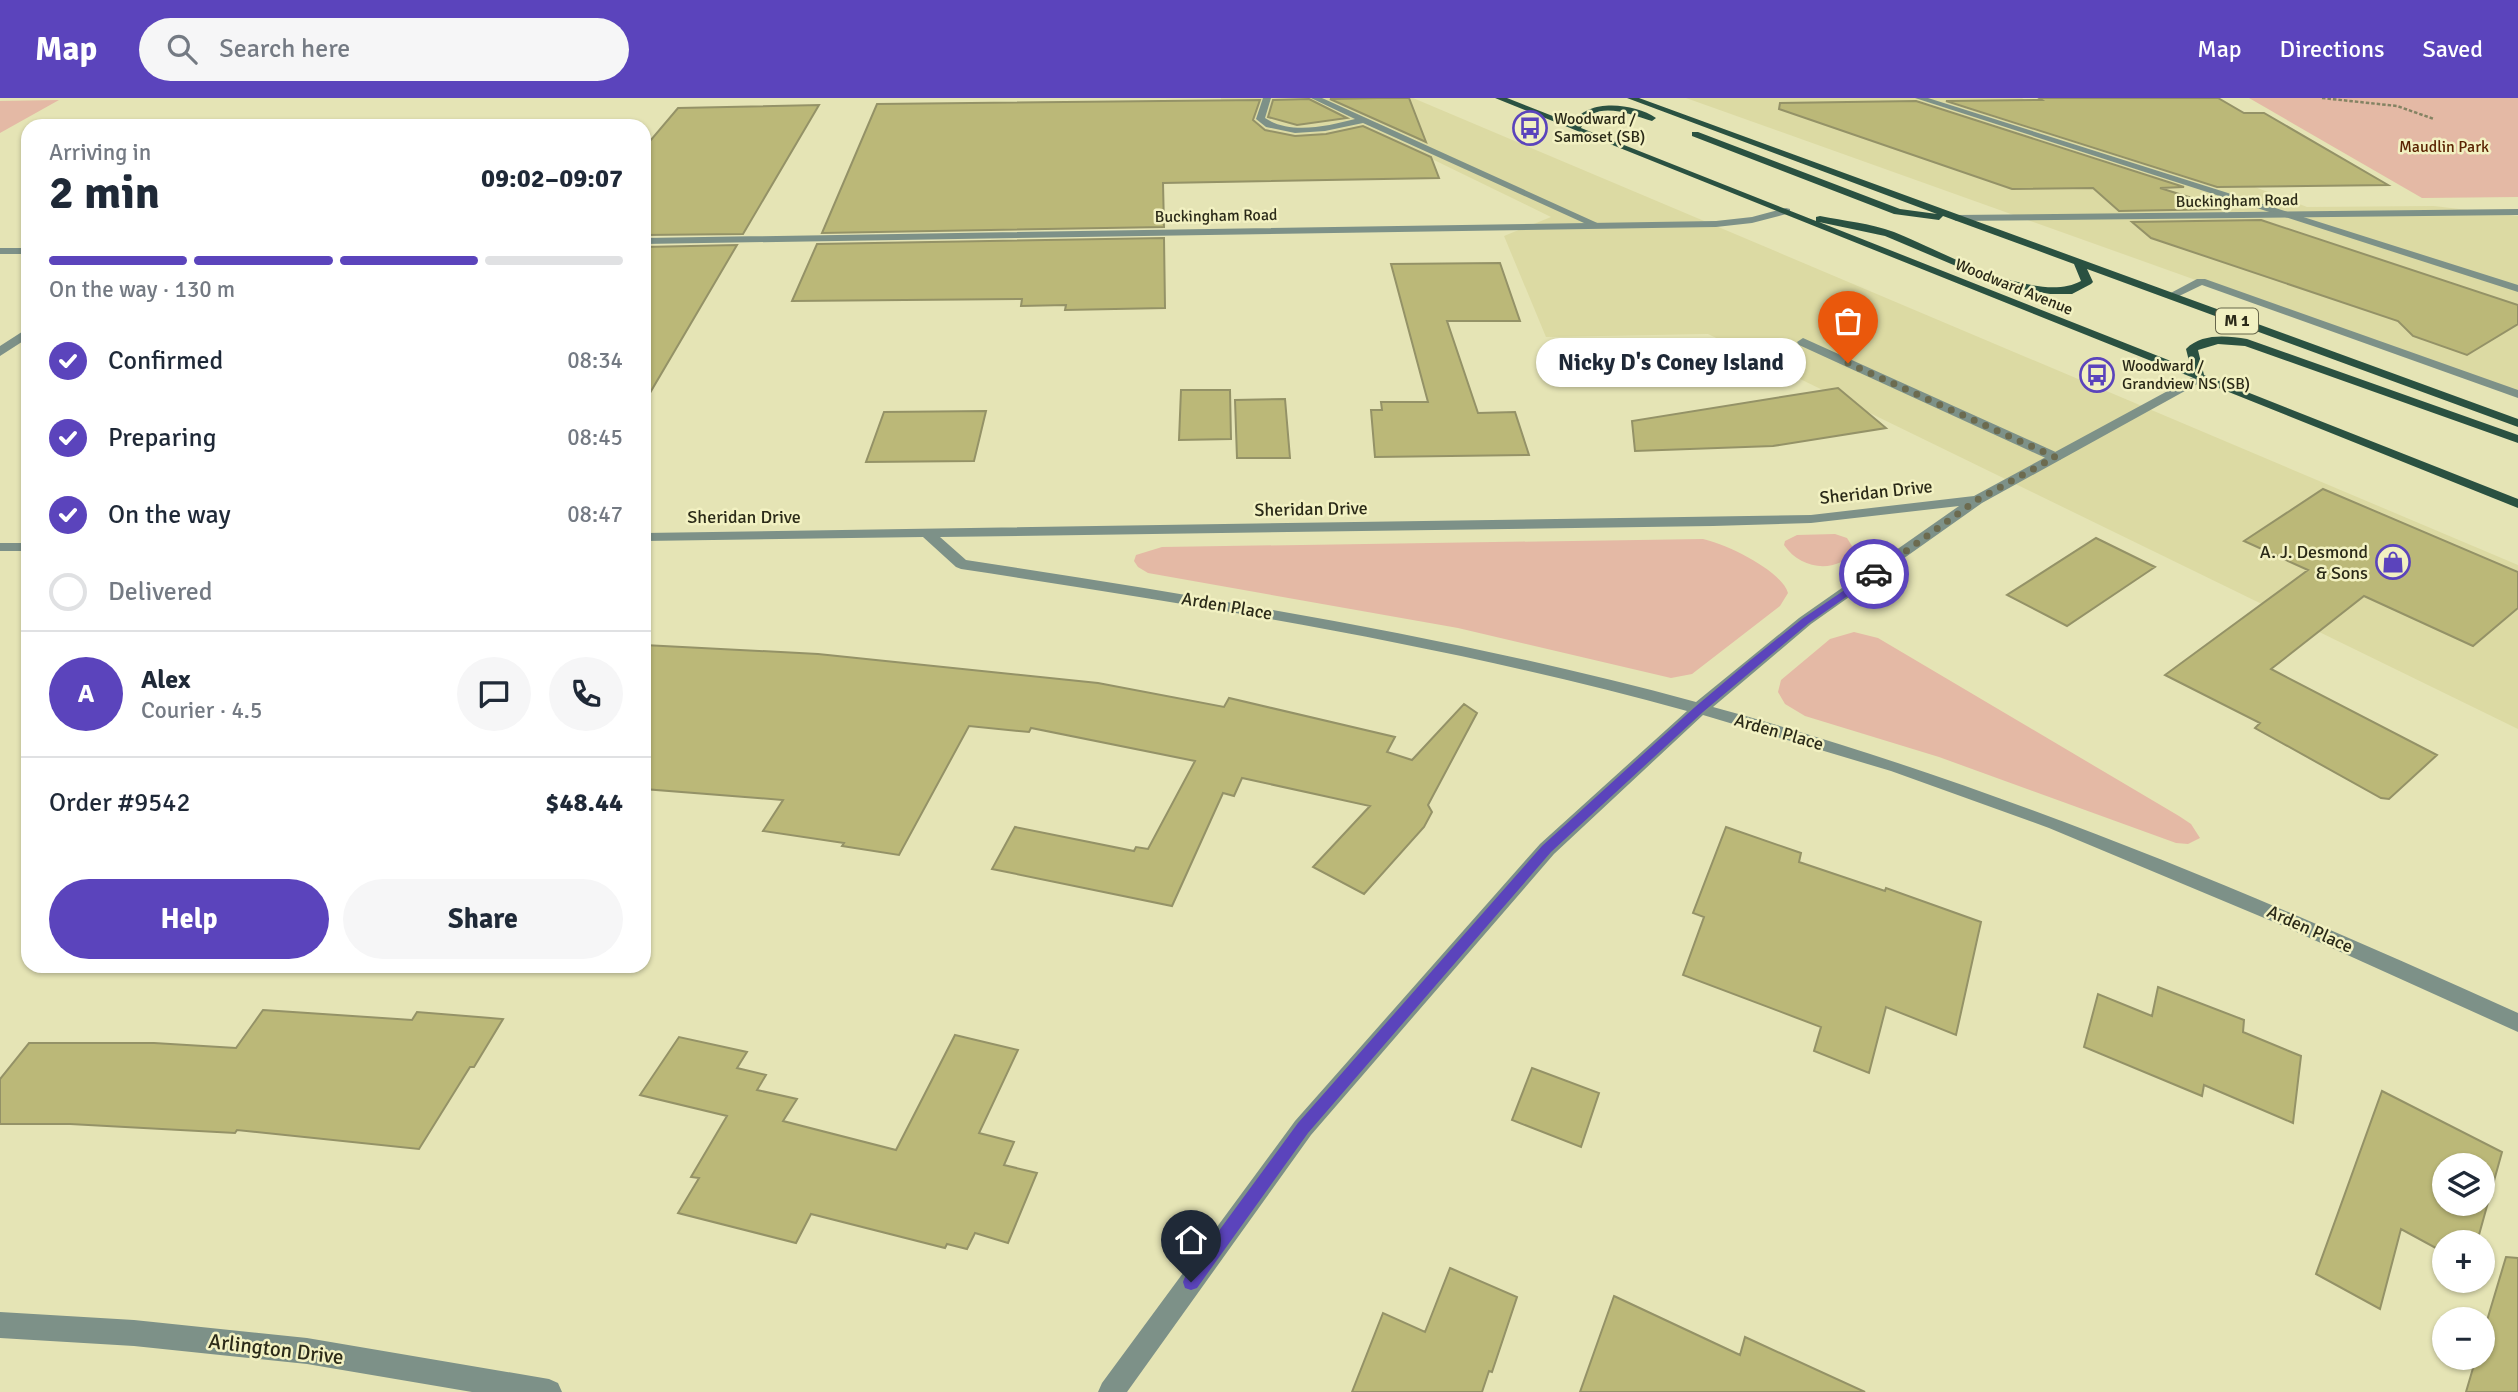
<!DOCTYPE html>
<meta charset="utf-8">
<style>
:root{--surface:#fff;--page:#f6f6f7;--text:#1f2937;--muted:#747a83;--line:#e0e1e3;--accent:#5b44bc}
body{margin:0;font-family:Signika,sans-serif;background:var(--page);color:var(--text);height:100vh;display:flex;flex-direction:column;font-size:26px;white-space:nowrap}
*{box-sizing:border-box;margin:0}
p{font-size:23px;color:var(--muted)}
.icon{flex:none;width:38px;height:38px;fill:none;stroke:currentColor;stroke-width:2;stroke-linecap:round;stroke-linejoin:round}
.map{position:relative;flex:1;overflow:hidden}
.drawer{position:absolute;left:21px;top:21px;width:630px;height:854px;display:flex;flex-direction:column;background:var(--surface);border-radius:21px;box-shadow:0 2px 5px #0004}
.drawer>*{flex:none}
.fabs{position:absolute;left:2432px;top:1055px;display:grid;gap:14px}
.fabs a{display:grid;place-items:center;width:63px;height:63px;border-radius:50%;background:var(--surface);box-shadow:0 2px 5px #0004;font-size:35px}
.pin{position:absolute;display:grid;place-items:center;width:60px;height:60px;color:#fff;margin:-72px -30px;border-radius:50% 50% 50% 0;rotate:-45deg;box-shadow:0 0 7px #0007}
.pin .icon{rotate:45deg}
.courier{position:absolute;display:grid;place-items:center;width:70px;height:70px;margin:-35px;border:5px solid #5b44bc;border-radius:50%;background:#fff;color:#222;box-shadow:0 2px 9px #0007}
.bubble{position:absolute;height:49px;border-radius:24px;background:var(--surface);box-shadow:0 2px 5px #0004;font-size:23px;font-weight:700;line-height:49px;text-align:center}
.overview em{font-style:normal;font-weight:700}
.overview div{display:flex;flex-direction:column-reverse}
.overview{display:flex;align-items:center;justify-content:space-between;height:119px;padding:0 28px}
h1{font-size:46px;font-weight:700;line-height:52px}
.bar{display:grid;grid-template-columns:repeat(4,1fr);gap:10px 7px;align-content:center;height:84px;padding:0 28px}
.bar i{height:9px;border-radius:5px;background:var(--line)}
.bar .selected{background:var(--accent)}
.bar p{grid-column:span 4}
.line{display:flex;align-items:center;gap:18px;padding:0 28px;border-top:2px solid var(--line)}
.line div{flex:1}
.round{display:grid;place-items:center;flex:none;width:74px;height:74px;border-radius:37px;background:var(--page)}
ol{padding:0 28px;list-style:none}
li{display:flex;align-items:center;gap:21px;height:77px}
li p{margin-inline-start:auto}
li .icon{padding:7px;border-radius:50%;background:var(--accent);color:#fff;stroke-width:4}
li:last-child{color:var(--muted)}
li i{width:38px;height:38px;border:4px solid var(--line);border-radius:50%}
.action{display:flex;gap:14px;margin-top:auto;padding:14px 28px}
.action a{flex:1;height:80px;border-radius:42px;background:var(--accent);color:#fff;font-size:28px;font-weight:700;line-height:80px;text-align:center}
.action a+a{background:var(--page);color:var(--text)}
header{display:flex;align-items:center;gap:42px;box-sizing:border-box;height:98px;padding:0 35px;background:var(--accent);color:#fff}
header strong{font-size:33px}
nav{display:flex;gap:38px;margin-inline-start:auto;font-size:24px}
.search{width:490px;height:63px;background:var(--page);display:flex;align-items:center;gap:18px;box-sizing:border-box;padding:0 24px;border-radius:38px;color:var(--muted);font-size:26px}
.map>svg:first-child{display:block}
.built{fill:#dcdaa3}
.green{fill:#e4b9a5}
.building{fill:#bbb878;stroke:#949267;stroke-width:2;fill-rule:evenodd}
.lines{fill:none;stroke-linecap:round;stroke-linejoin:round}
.path{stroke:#848363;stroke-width:2.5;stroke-dasharray:3.5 2;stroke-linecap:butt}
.service{fill:#7d9188;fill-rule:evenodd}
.minor{fill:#7d9188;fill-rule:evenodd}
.primary{fill:#2a5141;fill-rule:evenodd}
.route{fill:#5b44bc}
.done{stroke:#6c6b4f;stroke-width:7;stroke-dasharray:0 12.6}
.labels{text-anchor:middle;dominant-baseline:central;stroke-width:5;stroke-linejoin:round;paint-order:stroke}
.far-poi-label{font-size:16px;fill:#2b2a18;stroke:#f2f1c2;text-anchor:start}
.far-park-label{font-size:16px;fill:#5b2302;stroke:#f2f1c2}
.far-street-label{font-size:16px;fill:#2b2a18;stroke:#f2f1c2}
.shield{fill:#f2f1c2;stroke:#67664b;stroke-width:2}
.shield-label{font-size:16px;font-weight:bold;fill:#2b2a18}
.street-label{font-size:18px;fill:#2b2a18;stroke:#f2f1c2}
.poi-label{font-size:18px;fill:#2b2a18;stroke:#f2f1c2;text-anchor:end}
.near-street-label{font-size:21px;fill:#2b2a18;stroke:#f2f1c2}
</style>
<header>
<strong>Map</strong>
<div class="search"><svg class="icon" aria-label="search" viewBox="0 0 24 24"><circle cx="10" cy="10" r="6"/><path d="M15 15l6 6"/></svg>Search here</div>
<nav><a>Map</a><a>Directions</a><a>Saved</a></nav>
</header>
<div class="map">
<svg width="2518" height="1294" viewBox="0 0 2518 1294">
<rect width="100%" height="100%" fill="#e5e4b5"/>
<path class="built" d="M 1221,0 L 1413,0 L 2518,467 L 2518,631 L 1708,236 L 1546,239 L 1504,138 L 1551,119 L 1397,44 L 1223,46 Z
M 1686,0 L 2022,0 L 2070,35 L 2229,79 L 2307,109 L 2434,108 L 2518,118 L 2518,297 Z"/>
<path class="green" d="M 2249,0 L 2518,0 L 2518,99 L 2422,100 Z
M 59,2 L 0,35 L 0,3 Z
M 1835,436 L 1847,440 L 1855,453 C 1836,476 1801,472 1784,447 L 1785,443 L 1797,437 Z
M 1703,441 C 1726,446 1781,472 1788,495 L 1780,508 L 1692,576 L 1671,580 L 1458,530 L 1148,475 L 1138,469 L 1134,463 L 1136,457 L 1162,449 Z
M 1854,534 L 1878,540 L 2179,718 L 2191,726 L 2200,740 L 2188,746 L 2176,745 L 1939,659 L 1805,618 L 1785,606 L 1778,594 L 1781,582 L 1830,541 Z"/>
<path class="building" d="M 1377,0 L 1409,0 L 1426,44 L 1330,1 Z
M 2039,0 L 2218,0 L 2244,15 L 2264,15 L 2388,87 L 2217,89 L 1946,3 L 2042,2 Z
M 1309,1 L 1347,20 L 1297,27 L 1268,19 L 1273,2 Z
M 1260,2 L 1253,22 L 1265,32 L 1295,38 L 1326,36 L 1363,28 L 1431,59 L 1439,80 L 1163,85 L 1164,129 L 822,135 L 877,6 Z
M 1916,3 L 2184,89 L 2160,90 L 2227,111 L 2119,113 L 2093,90 L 2012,91 L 1779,11 L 1780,5 Z
M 819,7 L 743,136 L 644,137 L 644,50 L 678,10 Z
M 2261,122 L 2518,207 L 2518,226 L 2467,257 L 2413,238 L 2398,223 L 2151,140 L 2132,124 Z
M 1164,140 L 1165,210 L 1065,212 L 1066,207 L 1021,208 L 1022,201 L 792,203 L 817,146 Z
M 737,147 L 644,305 L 644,149 Z
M 1500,165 L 1520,223 L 1447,223 L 1478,315 L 1515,314 L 1529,357 L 1375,359 L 1371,312 L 1382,312 L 1381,304 L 1428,304 L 1391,166 Z
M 1838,290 L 1886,330 L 1773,348 L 1635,353 L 1632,323 Z
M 1181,292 L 1230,292 L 1231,341 L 1179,342 Z
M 1285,301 L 1290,360 L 1237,360 L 1235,302 Z
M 986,313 L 974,363 L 866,364 L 884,314 Z
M 2323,391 L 2518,474 L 2518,510 L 2473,548 L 2364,498 L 2271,571 L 2437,657 L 2389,701 L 2381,700 L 2255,630 L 2260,625 L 2165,577 L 2308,472 L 2244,443 Z
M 2096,440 L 2155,469 L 2067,528 L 2007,497 Z
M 644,547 L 818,556 L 1098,585 L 1224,609 L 1229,600 L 1395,639 L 1387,654 L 1412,662 L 1464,606 L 1477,615 L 1428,707 L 1432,714 L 1424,729 L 1364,796 L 1313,769 L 1370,708 L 1242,680 L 1234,698 L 1223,695 L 1172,808 L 992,771 L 1015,729 L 1134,753 L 1136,749 L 1148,751 L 1195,663 L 1031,630 L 1029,634 L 969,628 L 899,757 L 842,748 L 844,745 L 763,733 L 783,702 L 644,691 Z
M 1726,729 L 1801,755 L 1799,764 L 1885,793 L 1886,790 L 1981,824 L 1956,937 L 1886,909 L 1869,975 L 1814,953 L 1821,929 L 1683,877 L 1704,819 L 1693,815 Z
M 2158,889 L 2244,922 L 2243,934 L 2301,958 L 2293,1025 L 2204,987 L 2202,998 L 2084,949 L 2098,896 L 2152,918 Z
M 263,912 L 412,922 L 417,914 L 503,921 L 474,969 L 470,969 L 419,1051 L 237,1032 L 235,1035 L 70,1026 L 0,1026 L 0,981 L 29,945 L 154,945 L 236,950 Z
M 955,937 L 1018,952 L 979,1035 L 1014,1044 L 1004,1067 L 1037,1075 L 1008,1145 L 975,1135 L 967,1151 L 947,1146 L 945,1150 L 811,1116 L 796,1145 L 678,1115 L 699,1080 L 691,1079 L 727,1018 L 640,997 L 679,939 L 747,954 L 737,970 L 766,977 L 757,992 L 797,1001 L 783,1023 L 896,1052 Z
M 1532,970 L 1599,995 L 1581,1049 L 1512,1022 Z
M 2382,993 L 2502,1054 L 2477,1144 L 2445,1144 L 2445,1155 L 2401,1131 L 2380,1211 L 2316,1176 ZM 2445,1068 L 2483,1068 L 2483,1106 L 2445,1106 Z
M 2506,1159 L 2518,1160 L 2518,1294 L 2466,1294 L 2476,1260 L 2483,1260 L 2483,1236 Z
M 1450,1170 L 1517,1199 L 1492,1274 L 1489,1273 L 1482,1294 L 1352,1294 L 1383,1215 L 1425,1234 Z
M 1614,1198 L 1740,1257 L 1745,1239 L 1865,1294 L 1580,1294 Z"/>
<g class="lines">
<path class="path" d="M 2322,0 L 2397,8 L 2434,21"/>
<path class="service" d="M 1263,0 L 1271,0 L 1265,20 C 1290,37 1328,28 1355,21 L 1311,0 L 1322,0 L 1604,128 L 1595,130 L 1363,25 L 1325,33 L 1295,35 L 1266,29 L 1256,21 Z
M 1915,0 L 1928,0 L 2518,187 L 2518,194 Z
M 2197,181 L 2205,181 L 2518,292 L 2518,300 L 2202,187 L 2175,200 L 2165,198 Z
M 1803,240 L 2060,356 L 2062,359 L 2060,362 L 2050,362 L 1799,247 L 1797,244 Z"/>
<path class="minor" d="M 1786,110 L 1790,111 L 1790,115 L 1752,125 L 1716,129 L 644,146 L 644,140 L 1716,123 L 1752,119 Z
M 2518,111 L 2518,117 L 1956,123 L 1951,120 L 1956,117 Z
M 0,150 L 28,150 L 28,156 L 0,156 Z
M 28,230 L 28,240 L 0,258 L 0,248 Z
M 2199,276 L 2205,280 L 2203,283 L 1982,405 L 1811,526 L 1713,609 C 1991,685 2255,796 2518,915 L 2518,934 L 2281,827 L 2049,730 L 1891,673 L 1703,617 L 1554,756 L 1311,1037 L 1127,1294 L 1098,1294 L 1102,1285 L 1295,1023 L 1540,746 L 1687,613 C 1449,547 1204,508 961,471 L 956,469 L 923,439 L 644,443 L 644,435 L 1811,417 L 1974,398 ZM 1959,408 L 1799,520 L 1696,604 C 1457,539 1211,500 966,462 L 940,439 L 1713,428 L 1811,425 Z
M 0,445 L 28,445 L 28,453 L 0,453 Z
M 0,1214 L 134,1222 L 307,1240 L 549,1281 L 558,1285 L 562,1294 L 472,1294 L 307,1266 L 134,1248 L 0,1240 Z"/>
<path class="primary" d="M 1495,0 L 1507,0 L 1573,26 C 1586,0 1634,5 1656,20 L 1652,23 C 1629,16 1593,0 1581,30 L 1816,123 L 1816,119 L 1820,118 C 1844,123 1870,125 1894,134 C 1938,151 2036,208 2081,183 L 2074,166 L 1943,118 L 1939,122 L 1894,116 L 1692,38 L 1692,34 L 1698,34 L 1900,111 L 1937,116 L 1627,0 L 1639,0 L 2518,321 L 2518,329 L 2087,171 L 2093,184 L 2091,186 L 2072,196 L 2050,196 L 2022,191 L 1956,168 L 1885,138 L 1819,124 L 2191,271 L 2186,251 C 2202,235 2227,238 2247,241 L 2518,337 L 2518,345 L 2245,248 L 2218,246 L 2198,252 L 2204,277 L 2518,401 L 2518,410 Z"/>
</g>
<path class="route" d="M 1871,474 L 1879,476 L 1809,525 L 1703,614 L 1551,754 L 1308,1035 L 1197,1190 L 1191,1192 L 1185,1190 L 1183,1184 L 1185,1179 L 1298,1025 L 1542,748 L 1695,609 L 1747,565 L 1802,521 Z"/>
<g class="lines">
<path class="done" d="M 1848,265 L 2055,359 L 1977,402 L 1874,476"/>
</g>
<defs>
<g id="bus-ring" transform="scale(1.75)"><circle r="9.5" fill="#f2f1c2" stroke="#5b44bc" stroke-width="1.5"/><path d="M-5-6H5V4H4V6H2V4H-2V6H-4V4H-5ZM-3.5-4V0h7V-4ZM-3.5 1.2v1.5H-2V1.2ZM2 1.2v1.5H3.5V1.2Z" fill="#5b44bc"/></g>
<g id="shop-ring" transform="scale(1.75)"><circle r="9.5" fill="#f2f1c2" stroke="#5b44bc" stroke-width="1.5"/><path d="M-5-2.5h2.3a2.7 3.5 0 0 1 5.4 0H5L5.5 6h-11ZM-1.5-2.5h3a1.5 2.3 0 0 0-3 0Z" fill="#5b44bc"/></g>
</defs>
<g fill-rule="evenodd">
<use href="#bus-ring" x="1530" y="30"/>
<use href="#bus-ring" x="2097" y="277"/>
<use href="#shop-ring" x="2393" y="464"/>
</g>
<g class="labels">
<g class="far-poi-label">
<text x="1554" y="21">Woodward /<tspan x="1554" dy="18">Samoset (SB)</tspan></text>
<text x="2122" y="268">Woodward /<tspan x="2122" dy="18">Grandview NS (SB)</tspan></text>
</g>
<g class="far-park-label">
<text x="2444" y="49">Maudlin Park</text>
</g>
<g class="far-street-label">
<text transform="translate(2237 103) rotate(-1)">Buckingham Road</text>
<text transform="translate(1216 118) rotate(-1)">Buckingham Road</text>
<text transform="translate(2014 189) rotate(22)">Woodward Avenue</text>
</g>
<rect class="shield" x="2216" y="210.5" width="42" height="25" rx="5"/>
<g class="shield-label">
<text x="2237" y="223">M 1</text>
</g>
<g class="street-label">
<text transform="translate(1876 394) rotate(-6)">Sheridan Drive</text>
<text transform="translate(1311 411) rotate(-1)">Sheridan Drive</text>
<text x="744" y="419">Sheridan Drive</text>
<text transform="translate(1227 508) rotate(10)">Arden Place</text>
<text transform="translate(1779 634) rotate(16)">Arden Place</text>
<text transform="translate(2310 831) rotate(24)">Arden Place</text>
</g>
<g class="poi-label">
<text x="2368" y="454">A. J. Desmond<tspan x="2368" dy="21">&amp; Sons</tspan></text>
</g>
<g class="near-street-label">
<text transform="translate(276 1251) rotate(7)">Arlington Drive</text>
</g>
</g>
</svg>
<div class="fabs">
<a><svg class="icon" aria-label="layers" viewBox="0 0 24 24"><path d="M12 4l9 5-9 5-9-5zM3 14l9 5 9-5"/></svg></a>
<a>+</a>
<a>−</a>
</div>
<div class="pin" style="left:1848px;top:265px;background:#ea580c"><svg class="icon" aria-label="bag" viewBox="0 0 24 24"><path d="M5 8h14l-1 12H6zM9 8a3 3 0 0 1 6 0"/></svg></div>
<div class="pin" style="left:1191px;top:1184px;background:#1f2937"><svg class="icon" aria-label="home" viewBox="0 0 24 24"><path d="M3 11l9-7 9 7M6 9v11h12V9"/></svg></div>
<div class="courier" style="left:1874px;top:476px"><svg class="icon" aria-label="car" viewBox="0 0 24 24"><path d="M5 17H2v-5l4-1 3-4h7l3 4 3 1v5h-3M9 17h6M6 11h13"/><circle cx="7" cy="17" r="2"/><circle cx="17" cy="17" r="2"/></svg></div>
<div class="bubble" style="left:1536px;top:240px;width:270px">Nicky D's Coney Island</div>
<section class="drawer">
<div class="overview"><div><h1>2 min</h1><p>Arriving in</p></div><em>09:02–09:07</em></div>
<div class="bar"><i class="selected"></i><i class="selected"></i><i class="selected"></i><i></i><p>On the way · 130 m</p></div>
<ol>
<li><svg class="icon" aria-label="check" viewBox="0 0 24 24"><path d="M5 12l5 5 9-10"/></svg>Confirmed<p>08:34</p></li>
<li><svg class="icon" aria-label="check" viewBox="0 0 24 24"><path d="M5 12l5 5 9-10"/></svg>Preparing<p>08:45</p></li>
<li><svg class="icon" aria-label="check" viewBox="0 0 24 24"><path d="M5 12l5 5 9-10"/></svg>On the way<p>08:47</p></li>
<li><i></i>Delivered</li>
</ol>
<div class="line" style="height:126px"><b class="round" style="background:var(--accent);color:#fff">A</b><div><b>Alex</b><p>Courier · 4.5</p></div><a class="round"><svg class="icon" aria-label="chat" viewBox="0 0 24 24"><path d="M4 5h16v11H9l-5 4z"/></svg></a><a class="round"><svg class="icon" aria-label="phone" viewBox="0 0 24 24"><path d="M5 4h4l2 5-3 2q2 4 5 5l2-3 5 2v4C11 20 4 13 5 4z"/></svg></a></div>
<div class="line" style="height:91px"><div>Order #9542</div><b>$48.44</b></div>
<div class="action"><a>Help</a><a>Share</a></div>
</section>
</div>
